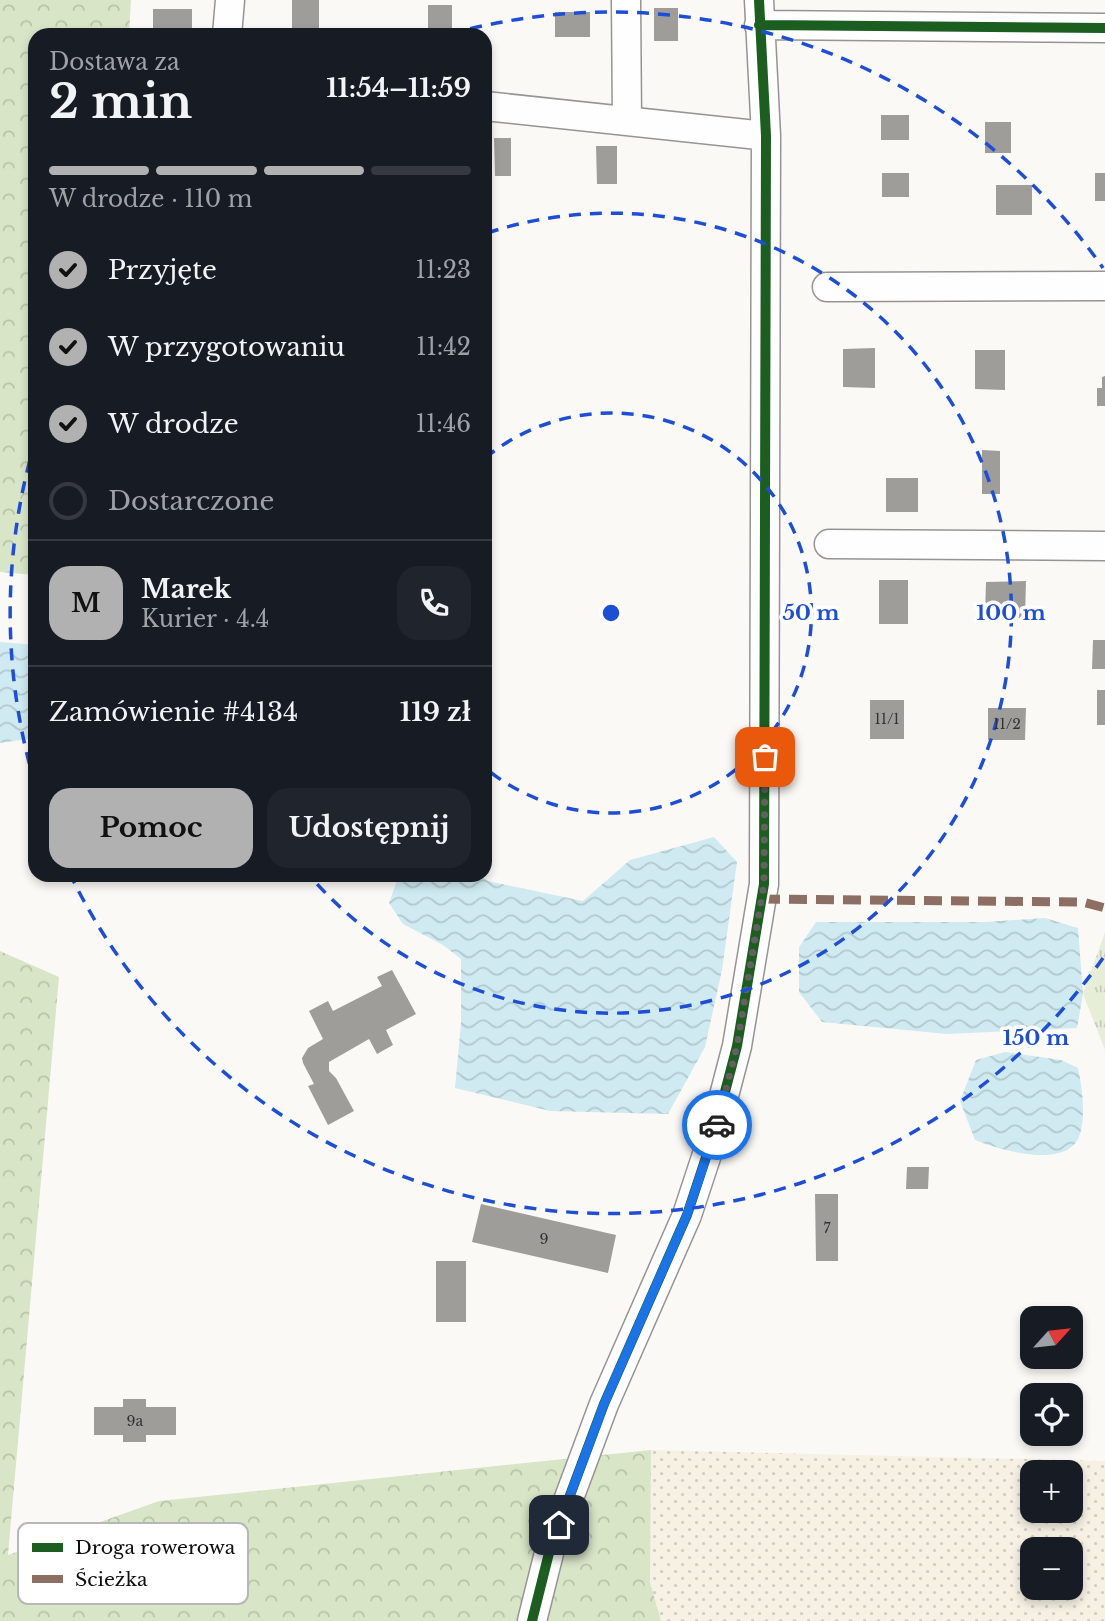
<!DOCTYPE html>
<html lang="pl">
<meta charset="utf-8">
<style>
:root{--surface:#171b24;--page:#20242c;--text:#f1f3f6;--muted:#9ea1a6;--line:#363941;--accent:#b1b1b2}
body{margin:0;font-family:"Libre Baskerville",serif;background:var(--page);color:var(--text);height:100vh;display:flex;flex-direction:column;font-size:26px;white-space:nowrap}
*{box-sizing:border-box;margin:0}
p{font-size:23px;color:var(--muted)}
.icon{flex:none;width:38px;height:38px;fill:none;stroke:currentColor;stroke-width:2;stroke-linecap:round;stroke-linejoin:round}
.map{position:relative;flex:1;overflow:hidden}
.sheet{position:absolute;left:28px;top:28px;width:464px;height:854px;display:flex;flex-direction:column;background:var(--surface);border-radius:21px;box-shadow:0 4px 10px #0003}
.sheet>*{flex:none}
.needle{width:46px;rotate:63deg}
.controls{position:absolute;left:1020px;top:1306px;display:grid;gap:14px}
.controls a{display:grid;place-items:center;width:63px;height:63px;border-radius:14px;background:var(--surface);box-shadow:0 4px 10px #0003;font-size:35px}
.pin{position:absolute;display:grid;place-items:center;width:60px;height:60px;color:#fff;margin:-30px;border-radius:14px;box-shadow:0 4px 10px #0006}
.courier{position:absolute;display:grid;place-items:center;width:70px;height:70px;margin:-35px;border:5px solid #1a73e8;border-radius:50%;background:#fff;color:#222;box-shadow:0 2px 9px #0007}
.summary em{font-style:normal;font-weight:700}
.summary div{display:flex;flex-direction:column-reverse}
.summary{display:flex;align-items:center;justify-content:space-between;height:119px;padding:0 21px}
h1{font-size:46px;font-weight:700;line-height:52px}
.bar{display:grid;grid-template-columns:repeat(4,1fr);gap:10px 7px;align-content:center;height:84px;padding:0 21px}
.bar i{height:9px;border-radius:5px;background:var(--line)}
.bar .active{background:var(--accent)}
.bar p{grid-column:span 4}
.line{display:flex;align-items:center;gap:18px;padding:0 21px;border-top:2px solid var(--line)}
.line div{flex:1}
.round{display:grid;place-items:center;flex:none;width:74px;height:74px;border-radius:21px;background:var(--page)}
ol{padding:0 21px;list-style:none}
li{display:flex;align-items:center;gap:21px;height:77px}
li p{margin-inline-start:auto}
li .icon{padding:7px;border-radius:50%;background:var(--accent);color:#111;stroke-width:4}
li:last-child{color:var(--muted)}
li i{width:38px;height:38px;border:4px solid var(--line);border-radius:50%}
.button{display:flex;gap:14px;margin-top:auto;padding:14px 21px}
.button a{flex:1;height:80px;border-radius:21px;background:var(--accent);color:#111;font-size:28px;font-weight:700;line-height:80px;text-align:center}
.button a+a{background:var(--page);color:var(--text)}
.map>svg:first-child{display:block}
.farmland{fill:url(#farmland-dots);fill-rule:evenodd}
.grass{fill:url(#grass-tufts)}
.forest{fill:url(#forest-crowns)}
.water{fill:url(#water-waves)}
.building{fill:#9f9d9a}
.lines{fill:none;stroke-linecap:round;stroke-linejoin:round}
.minor-casing{stroke:#959493;stroke-width:31}
.minor{stroke:#fefefe;stroke-width:28}
.quiet{stroke:#8d6e63;stroke-width:9;stroke-dasharray:18 9;stroke-linecap:butt}
.cycleway-casing{stroke:#fff;stroke-width:15}
.cycleway{stroke:#1b5e20;stroke-width:10}
.done{stroke:#626160;stroke-width:7;stroke-dasharray:0 12.6}
.route{stroke:#1a73e8;stroke-width:9}
.ring{fill:none;stroke:#1d4ed8;stroke-width:3.5;stroke-dasharray:12 9}
.labels{text-anchor:middle;dominant-baseline:central;stroke-width:7;stroke-linejoin:round;paint-order:stroke}
.number-label{font-size:14px;fill:#333232}
.key{fill:#fff;stroke:#b7b7b7;stroke-width:2}
.key-label{font-size:19px;fill:#0f0f0f}
.centre{fill:#1d4ed8;stroke:#fff;stroke-width:3.5}
.ring-label{font-size:21px;text-anchor:middle;font-weight:bold;fill:#1d4ed8;stroke:#fff;stroke-width:7;stroke-linejoin:round;paint-order:stroke}
</style>
<div class="map">
<svg width="1105" height="1621" viewBox="0 0 1105 1621">
<defs>
<pattern id="farmland-dots" width="8" height="8" patternUnits="userSpaceOnUse" patternTransform="scale(1.75)"><rect width="8" height="8" fill="#f6f1e3"/><path d="M2 2h.1M6 6h.1" fill="none" stroke="#d2cdc2" stroke-width="1.8" stroke-linecap="round"/></pattern>
<pattern id="grass-tufts" width="24" height="20" patternUnits="userSpaceOnUse" patternTransform="scale(1.75)"><rect width="24" height="20" fill="#e7eed8"/><path d="M3 7l-1-3M5 7V3M7 7l1-3M15 17l-1-3M17 17v-4M19 17l1-3" fill="none" stroke="#c5cbb8"/></pattern>
<pattern id="forest-crowns" width="20" height="18" patternUnits="userSpaceOnUse" patternTransform="scale(1.75)"><rect width="20" height="18" fill="#d9e5c7"/><path d="M2 6a3 3 0 1 1 6 0M12 15a3 3 0 1 1 6 0" fill="none" stroke="#b9c3aa"/></pattern>
<pattern id="water-waves" width="16" height="10" patternUnits="userSpaceOnUse" patternTransform="scale(1.75)"><rect width="16" height="10" fill="#d0eaf1"/><path d="M0 5q4-4 8 0t8 0" fill="none" stroke="#b1c8cd"/></pattern>
</defs>
<rect width="100%" height="100%" fill="#fbf9f5"/>
<path class="farmland" d="M 651,1450 L 1105,1461 L 1105,1621 L 661,1621 L 650,1582 ZM 1032,1472 L 1071,1472 L 1071,1510 L 1032,1510 ZM 1032,1549 L 1071,1549 L 1071,1587 L 1032,1587 Z"/>
<path class="grass" d="M 1105,932 L 1105,1050 L 1083,994 Z"/>
<path class="forest" d="M 0,0 L 131,0 L 129,35 L 35,35 L 35,575 L 0,572 Z
M 0,951 L 59,977 L 8,1555 L 159,1501 L 651,1450 L 650,1582 L 661,1621 L 0,1621 Z"/>
<path class="water" d="M 0,642 L 35,645 L 35,738 L 0,743 Z
M 714,837 L 737,862 L 722,970 L 705,1047 L 668,1114 L 550,1111 L 455,1088 L 461,1023 L 461,959 L 443,945 L 403,924 L 389,903 L 399,875 L 480,875 L 488,881 L 583,901 L 630,860 Z
M 1045,918 L 1078,928 L 1083,994 L 1077,1028 L 947,1034 L 822,1022 L 799,992 L 799,947 L 816,922 L 984,922 Z
M 1005,1052 L 1061,1060 L 1078,1068 C 1082,1088 1086,1113 1080,1134 C 1069,1171 1000,1150 975,1140 L 960,1101 L 976,1060 Z"/>
<path class="building" d="M 292,0 L 319,0 L 319,35 L 292,35 Z
M 428,5 L 452,5 L 452,35 L 428,35 Z
M 654,8 L 678,8 L 678,41 L 654,41 Z
M 153,9 L 192,9 L 192,35 L 153,35 Z
M 555,12 L 590,12 L 590,37 L 555,37 Z
M 881,115 L 909,115 L 909,140 L 881,140 Z
M 985,122 L 1011,122 L 1011,153 L 985,153 Z
M 494,138 L 511,138 L 511,176 L 495,176 Z
M 596,146 L 617,146 L 617,184 L 597,184 Z
M 882,173 L 909,173 L 909,197 L 882,197 Z
M 1095,173 L 1105,173 L 1105,201 L 1095,201 Z
M 996,185 L 1032,185 L 1032,215 L 996,215 Z
M 875,348 L 875,388 L 843,387 L 843,349 Z
M 975,350 L 1005,350 L 1005,390 L 975,389 Z
M 1105,376 L 1105,406 L 1097,406 L 1097,388 L 1102,388 L 1102,377 Z
M 982,450 L 1000,451 L 1000,494 L 982,494 Z
M 886,478 L 918,478 L 918,512 L 886,512 Z
M 879,580 L 908,580 L 908,624 L 879,624 Z
M 1026,581 L 1025,618 L 985,617 L 986,582 Z
M 1093,640 L 1105,640 L 1105,669 L 1092,669 Z
M 1097,690 L 1105,690 L 1105,725 L 1097,725 Z
M 870,700 L 904,700 L 904,739 L 870,739 Z
M 988,708 L 1026,708 L 1025,740 L 988,740 Z
M 392,970 L 416,1014 L 386,1030 L 393,1045 L 377,1054 L 369,1039 L 329,1062 L 329,1071 L 336,1078 L 354,1111 L 328,1125 L 308,1086 L 314,1084 L 303,1063 L 302,1058 L 308,1048 L 323,1039 L 309,1011 L 328,1001 L 333,1011 L 382,986 L 377,977 Z
M 907,1167 L 929,1167 L 928,1189 L 906,1189 Z
M 815,1194 L 838,1194 L 838,1261 L 816,1261 Z
M 481,1204 L 616,1235 L 608,1273 L 472,1242 Z
M 436,1261 L 466,1261 L 466,1322 L 436,1322 Z
M 123,1399 L 146,1399 L 146,1407 L 176,1407 L 176,1435 L 146,1435 L 146,1442 L 123,1442 L 123,1435 L 94,1435 L 94,1407 L 123,1407 Z"/>
<g class="lines">
<g class="minor-casing">
<path id="minor" d="M 626,0 L 627,121
M 759,25 L 1105,28
M 227,35 L 230,0
M 485,106 L 766,136
M 827,287 L 1105,286
M 829,544 L 1105,546
M 532,1621 L 550,1549 L 604,1404 L 687,1215 L 715,1130 L 737,1046 L 764,884 L 766,136 L 759,0"/>
</g>
<use href="#minor" class="minor"/>
<path class="quiet" d="M 762,899 L 1083,902 L 1105,908"/>
<g class="cycleway-casing">
<path id="cycleway" d="M 759,25 L 1105,28
M 532,1621 L 550,1549 L 604,1404 L 687,1215 L 715,1130 L 737,1046 L 764,884 L 766,136 L 759,0"/>
</g>
<use href="#cycleway" class="cycleway"/>
</g>
<g class="lines">
<path class="done" d="M 717,1125 L 737,1046 L 764,884 L 765,757"/>
<path class="route" d="M 559,1525 L 604,1404 L 687,1215 L 717,1125"/>
</g>
<g class="ring">
<path d="M485 458A200 200 0 1 1 485 768"/>
<path d="M487 233A400 400 0 1 1 309 875"/>
<path d="M1103 958A601 601 0 0 1 71 876M35 784A601 601 0 0 1 35 442M450 34A601 601 0 0 1 1103 268"/>
</g>
<g class="labels">
<g class="number-label">
<text x="887" y="719">11/1</text>
<text x="1007" y="724">11/2</text>
<text x="827" y="1228">7</text>
<text x="544" y="1239">9</text>
<text x="135" y="1421">9a</text>
</g>
</g>
<rect x="18" y="1523" width="230" height="81" rx="10" class="key"/>
<rect x="32" y="1543" width="31" height="9" fill="#1b5e20"/>
<rect x="32" y="1575" width="31" height="8" fill="#8d6e63"/>
<g class="key-label">
<text x="75" y="1554">Droga rowerowa</text>
<text x="75" y="1586">Ścieżka</text>
</g>
<circle cx="611" cy="613" r="10" class="centre"/>
<g class="ring-label">
<text x="811" y="620">50 m</text>
<text x="1011" y="620">100 m</text>
<text x="1036" y="1045">150 m</text>
</g>
</svg>
<div class="controls">
<a><svg class="needle" viewBox="-14 -14 28 28"><path d="M0-13l5 13h-10z" fill="#e53935"/><path d="M0 13l5-13h-10z" fill="#9ea1a6"/></svg></a>
<a><svg class="icon" aria-label="locate" viewBox="0 0 24 24"><circle cx="12" cy="12" r="6"/><path d="M12 2v4M12 18v4M2 12h4M18 12h4"/></svg></a>
<a>+</a>
<a>−</a>
</div>
<div class="pin" style="left:765px;top:757px;background:#ea580c"><svg class="icon" aria-label="bag" viewBox="0 0 24 24"><path d="M5 8h14l-1 12H6zM9 8a3 3 0 0 1 6 0"/></svg></div>
<div class="pin" style="left:559px;top:1525px;background:#1f2937"><svg class="icon" aria-label="home" viewBox="0 0 24 24"><path d="M3 11l9-7 9 7M6 9v11h12V9"/></svg></div>
<div class="courier" style="left:717px;top:1125px"><svg class="icon" aria-label="car" viewBox="0 0 24 24"><path d="M5 17H2v-5l4-1 3-4h7l3 4 3 1v5h-3M9 17h6M6 11h13"/><circle cx="7" cy="17" r="2"/><circle cx="17" cy="17" r="2"/></svg></div>
<section class="sheet">
<div class="summary"><div><h1>2 min</h1><p>Dostawa za</p></div><em>11:54–11:59</em></div>
<div class="bar"><i class="active"></i><i class="active"></i><i class="active"></i><i></i><p>W drodze · 110 m</p></div>
<ol>
<li><svg class="icon" aria-label="check" viewBox="0 0 24 24"><path d="M5 12l5 5 9-10"/></svg>Przyjęte<p>11:23</p></li>
<li><svg class="icon" aria-label="check" viewBox="0 0 24 24"><path d="M5 12l5 5 9-10"/></svg>W przygotowaniu<p>11:42</p></li>
<li><svg class="icon" aria-label="check" viewBox="0 0 24 24"><path d="M5 12l5 5 9-10"/></svg>W drodze<p>11:46</p></li>
<li><i></i>Dostarczone</li>
</ol>
<div class="line" style="height:126px"><b class="round" style="background:var(--accent);color:#111">M</b><div><b>Marek</b><p>Kurier · 4.4</p></div><a class="round"><svg class="icon" aria-label="phone" viewBox="0 0 24 24"><path d="M5 4h4l2 5-3 2q2 4 5 5l2-3 5 2v4C11 20 4 13 5 4z"/></svg></a></div>
<div class="line" style="height:91px"><div>Zamówienie #4134</div><b>119 zł</b></div>
<div class="button"><a>Pomoc</a><a>Udostępnij</a></div>
</section>
</div>
